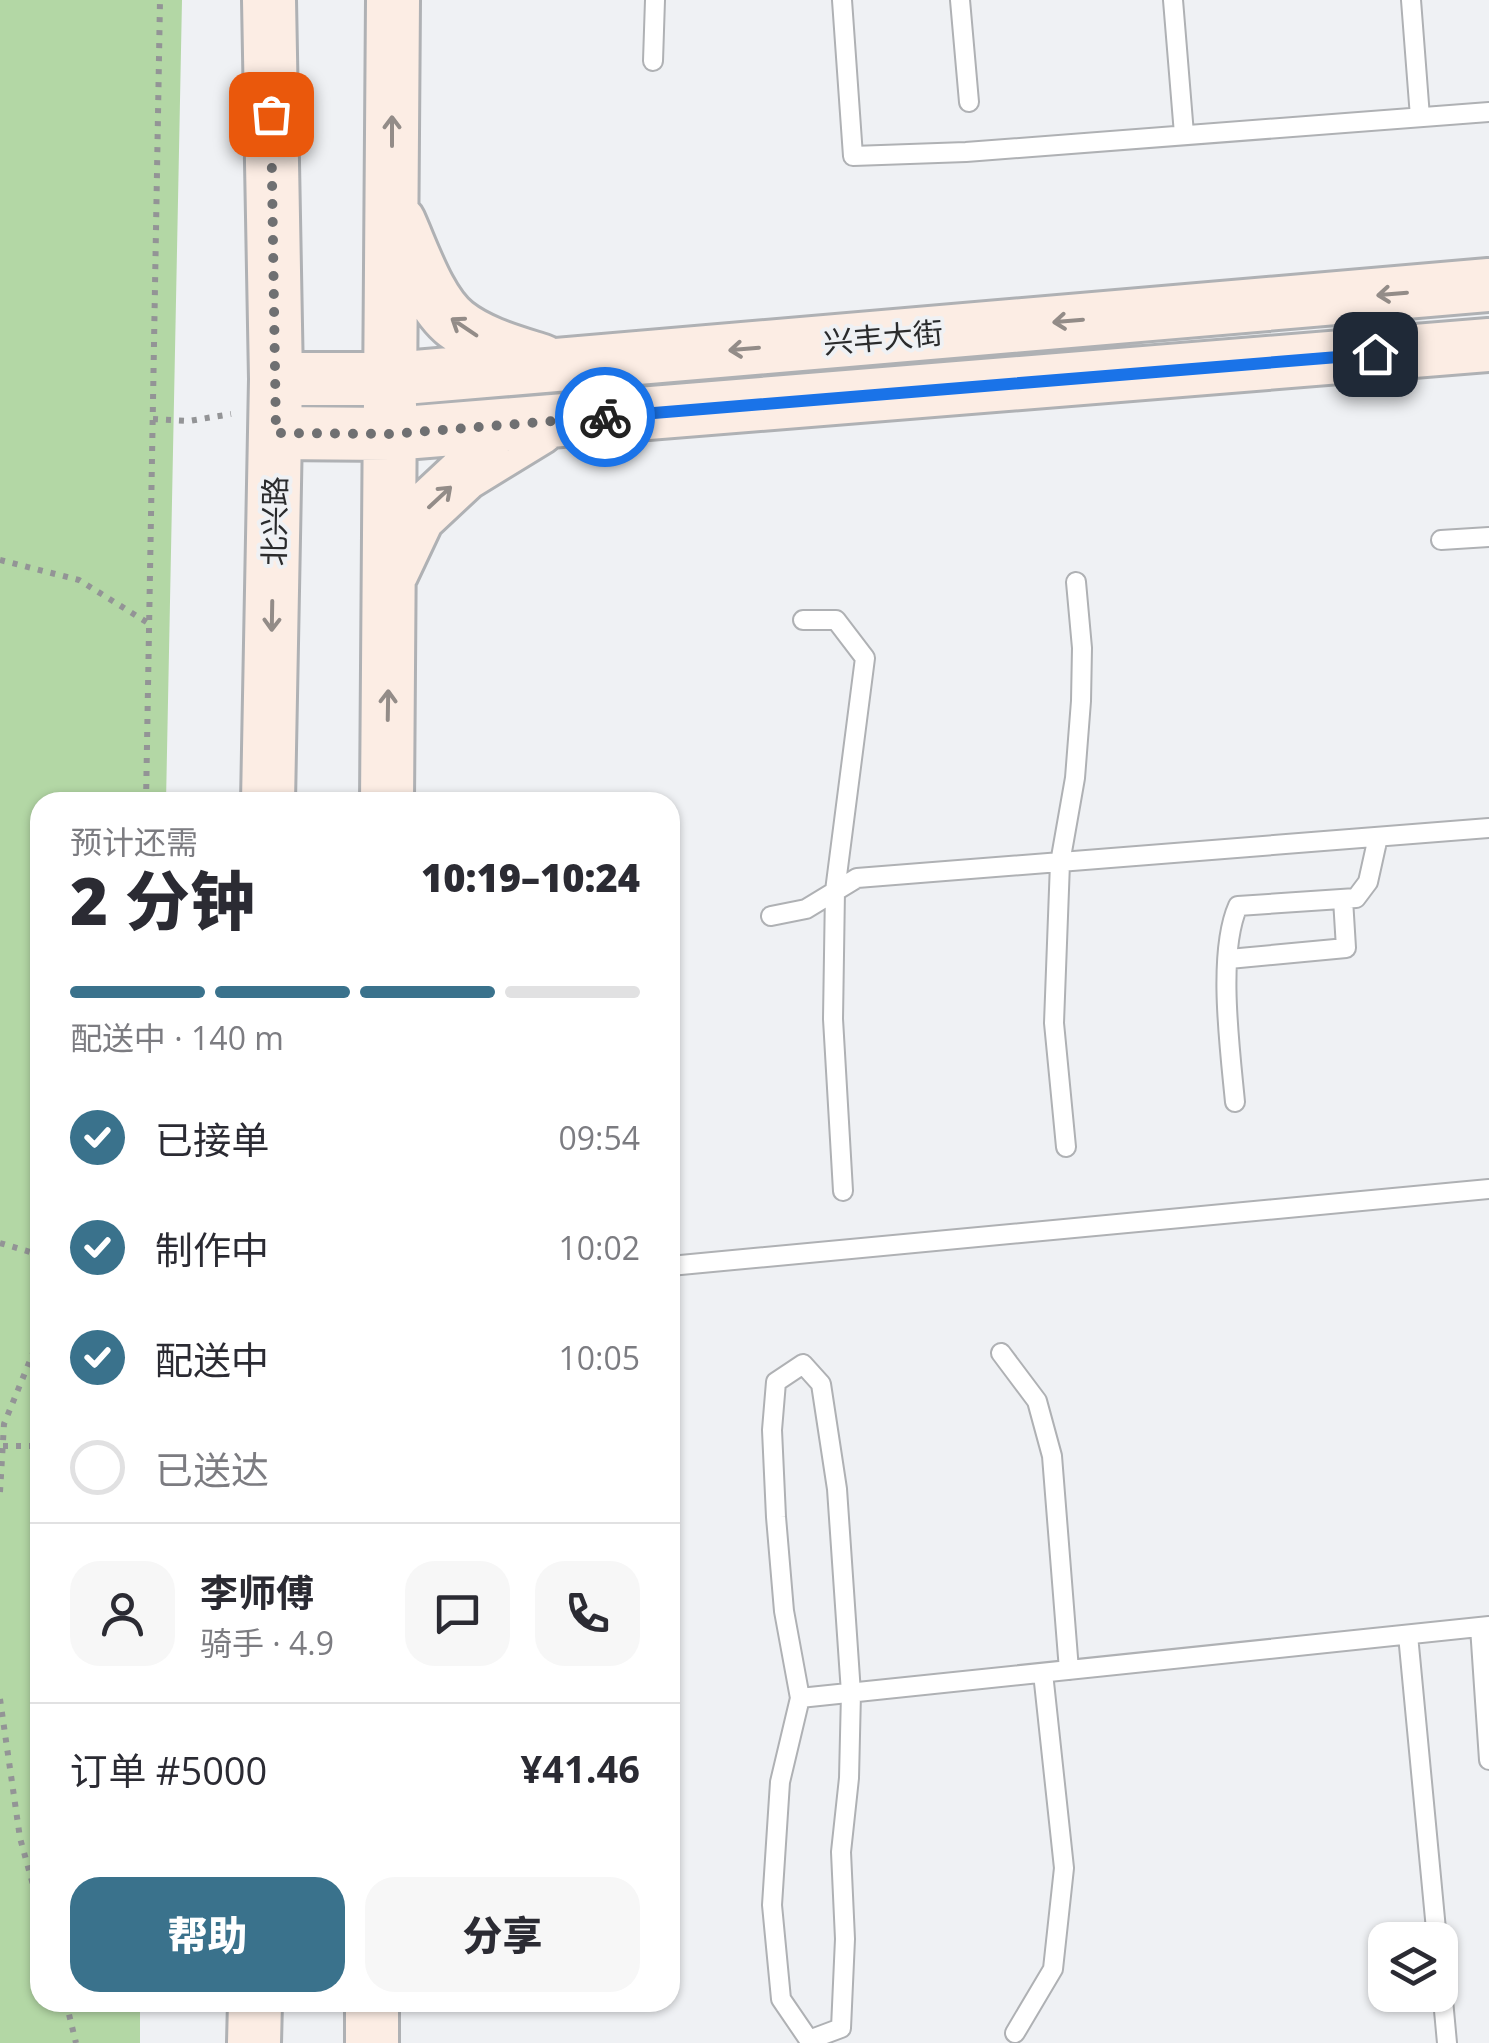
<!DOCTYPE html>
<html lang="zh">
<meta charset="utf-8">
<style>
:root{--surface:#fff;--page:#f7f7f7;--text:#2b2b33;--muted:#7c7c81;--line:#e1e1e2;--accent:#3a728c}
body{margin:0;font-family:"Open Sans","Noto Sans SC",sans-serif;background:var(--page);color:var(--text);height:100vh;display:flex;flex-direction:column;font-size:38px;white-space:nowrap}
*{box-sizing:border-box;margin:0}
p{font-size:32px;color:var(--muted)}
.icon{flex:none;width:55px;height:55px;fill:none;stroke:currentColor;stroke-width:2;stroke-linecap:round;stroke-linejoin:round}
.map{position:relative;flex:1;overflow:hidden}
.drawer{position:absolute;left:30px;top:792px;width:650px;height:1220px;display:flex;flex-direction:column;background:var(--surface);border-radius:30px;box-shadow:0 2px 8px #0004}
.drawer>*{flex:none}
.tools{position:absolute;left:1368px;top:1922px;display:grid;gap:20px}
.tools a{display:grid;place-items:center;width:90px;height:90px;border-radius:20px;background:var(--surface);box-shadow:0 2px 8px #0004;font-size:50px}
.pin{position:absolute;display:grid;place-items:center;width:85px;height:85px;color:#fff;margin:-42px;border-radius:20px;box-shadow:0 5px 15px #0006}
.courier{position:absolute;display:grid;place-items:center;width:100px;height:100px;margin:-50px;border:8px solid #1a73e8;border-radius:50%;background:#fff;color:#222;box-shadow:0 2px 12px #0007}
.head em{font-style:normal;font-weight:800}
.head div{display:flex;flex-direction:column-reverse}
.head{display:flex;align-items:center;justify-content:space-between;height:170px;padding:0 40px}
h1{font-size:65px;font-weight:800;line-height:75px}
.bar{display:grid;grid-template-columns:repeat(4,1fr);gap:15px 10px;align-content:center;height:120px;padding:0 40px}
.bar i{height:12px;border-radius:8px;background:var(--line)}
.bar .current{background:var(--accent)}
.bar p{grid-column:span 4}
.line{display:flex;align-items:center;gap:25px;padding:0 40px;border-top:2px solid var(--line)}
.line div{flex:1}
.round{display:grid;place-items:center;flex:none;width:105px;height:105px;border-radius:30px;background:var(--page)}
ol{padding:0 40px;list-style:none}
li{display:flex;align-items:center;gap:30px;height:110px}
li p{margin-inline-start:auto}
li .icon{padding:10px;border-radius:50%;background:var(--accent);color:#fff;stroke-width:4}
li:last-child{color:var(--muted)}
li i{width:55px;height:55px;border:5px solid var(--line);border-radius:50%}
.primary-button{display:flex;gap:20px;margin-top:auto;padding:20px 40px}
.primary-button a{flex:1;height:115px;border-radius:30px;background:var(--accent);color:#fff;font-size:40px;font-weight:800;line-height:115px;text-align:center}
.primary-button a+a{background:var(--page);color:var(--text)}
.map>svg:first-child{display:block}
.green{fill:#b3d7a5}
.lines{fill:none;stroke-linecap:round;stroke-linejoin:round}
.service-casing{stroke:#afb1b4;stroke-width:22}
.secondary-casing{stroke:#afb1b4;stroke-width:58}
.path{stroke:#939496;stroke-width:6;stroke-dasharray:5 8;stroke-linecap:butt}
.service{stroke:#fff;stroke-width:18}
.secondary{stroke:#fcede4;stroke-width:52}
.oneway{stroke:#938c88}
.done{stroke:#6f7072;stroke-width:10;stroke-dasharray:0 18}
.route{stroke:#1a73e8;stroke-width:12}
.labels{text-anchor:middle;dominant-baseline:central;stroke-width:8;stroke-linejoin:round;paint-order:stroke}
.street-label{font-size:30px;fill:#2a2b2c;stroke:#eff1f4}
</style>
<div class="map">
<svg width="1489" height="2043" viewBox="0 0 1489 2043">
<rect width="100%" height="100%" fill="#eff1f4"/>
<path class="green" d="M 0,0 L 182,0 L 166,802 L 40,802 L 40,2002 L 140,2003 L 140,2043 L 0,2043 Z"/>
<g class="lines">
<g class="service-casing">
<path id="service" d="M 842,0 L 853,156 L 966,152 L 1489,112
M 960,0 L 969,102
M 1173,0 L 1184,134
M 1411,0 L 1420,117
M 653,61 L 655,0
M 1441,540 L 1489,537
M 803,620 L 836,620 L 865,658 L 835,891 L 833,1019 L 843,1191
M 771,916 L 806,909 L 857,878 L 1489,828
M 1229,959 L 1346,948 L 1343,899
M 1235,1102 C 1230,1049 1217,953 1238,906 L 1356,898 L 1368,882 L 1378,837
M 1066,1147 L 1054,1023 L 1060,863 L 1075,778 L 1081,701 L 1082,648 L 1076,582
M 670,1266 L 1489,1189
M 1001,1353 L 1037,1401 L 1052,1456 L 1069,1670
M 803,1364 L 821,1384 L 837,1489 L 851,1693 L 849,1778 L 841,1852 L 845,1939 L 841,2028 L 809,2040 L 781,1999 L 772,1905 L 780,1782 L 800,1698 L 784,1611 L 776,1517 L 772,1430 L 776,1382 Z
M 1480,1627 L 1489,1760
M 1408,1635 L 1437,1940
M 800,1698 L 1489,1626
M 1440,1967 L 1447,2043
M 1015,2033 L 1053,1969 L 1064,1868 L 1043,1673"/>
</g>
<g class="secondary-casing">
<path id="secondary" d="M 399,222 C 413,253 429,303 456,324 C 480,343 514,352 542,361
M 276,379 L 392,379 L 1489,285
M 275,433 L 391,434 L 1489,345
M 392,572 L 418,517 L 464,474 L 539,428
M 268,802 L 276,379 L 269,0
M 387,802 L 393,0
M 254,2043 L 255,2002
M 372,2043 L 372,2002"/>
</g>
<path class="path" d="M 153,419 L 189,421 L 231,414
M 0,560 L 79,580 L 148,623
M 146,802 L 160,0
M 0,1243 L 40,1255
M 3,1446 L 40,1446
M 0,1492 L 4,1424 L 40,1336
M 0,1699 L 20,1838 L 40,1910
M 66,2002 L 76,2043"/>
<use href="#service" class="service"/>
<use href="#secondary" class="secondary"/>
</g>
<defs><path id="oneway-shaft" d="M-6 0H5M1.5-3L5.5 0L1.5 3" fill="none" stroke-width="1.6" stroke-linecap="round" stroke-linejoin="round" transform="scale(2.5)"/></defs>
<g class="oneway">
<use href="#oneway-shaft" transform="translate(392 131) rotate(-90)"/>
<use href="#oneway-shaft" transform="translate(1392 294) rotate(175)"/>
<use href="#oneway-shaft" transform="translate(1068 321) rotate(175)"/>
<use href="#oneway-shaft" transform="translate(464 327) rotate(-146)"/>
<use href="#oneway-shaft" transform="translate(744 349) rotate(175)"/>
<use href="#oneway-shaft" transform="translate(440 497) rotate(-43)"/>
<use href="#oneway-shaft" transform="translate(272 616) rotate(91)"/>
<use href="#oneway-shaft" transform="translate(388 705) rotate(-89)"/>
</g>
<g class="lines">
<path class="done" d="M 271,114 L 276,433 L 391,434 L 605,417"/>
<path class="route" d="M 605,417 L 1375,354"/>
</g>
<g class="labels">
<g class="street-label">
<text transform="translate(883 337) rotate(-5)">兴丰大街</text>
<text transform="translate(274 521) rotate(-89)">北兴路</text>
</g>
</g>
</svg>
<div class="tools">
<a><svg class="icon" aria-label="layers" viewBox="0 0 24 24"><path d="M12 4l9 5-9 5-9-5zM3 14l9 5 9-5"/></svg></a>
</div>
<div class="pin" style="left:271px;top:114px;background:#ea580c"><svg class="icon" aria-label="bag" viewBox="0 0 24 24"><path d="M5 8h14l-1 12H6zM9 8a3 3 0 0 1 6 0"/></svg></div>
<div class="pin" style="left:1375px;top:354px;background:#1f2937"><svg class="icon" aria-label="home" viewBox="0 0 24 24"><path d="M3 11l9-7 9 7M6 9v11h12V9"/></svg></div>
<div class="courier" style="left:605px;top:417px"><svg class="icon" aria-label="bike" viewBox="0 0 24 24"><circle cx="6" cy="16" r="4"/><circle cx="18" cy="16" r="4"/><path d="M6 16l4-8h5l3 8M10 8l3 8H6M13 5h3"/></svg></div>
<section class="drawer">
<div class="head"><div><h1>2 分钟</h1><p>预计还需</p></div><em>10:19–10:24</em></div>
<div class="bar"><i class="current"></i><i class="current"></i><i class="current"></i><i></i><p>配送中 · 140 m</p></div>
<ol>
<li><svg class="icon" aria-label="check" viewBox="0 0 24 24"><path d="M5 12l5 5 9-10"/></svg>已接单<p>09:54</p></li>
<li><svg class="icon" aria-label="check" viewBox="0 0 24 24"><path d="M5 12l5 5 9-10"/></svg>制作中<p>10:02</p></li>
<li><svg class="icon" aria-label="check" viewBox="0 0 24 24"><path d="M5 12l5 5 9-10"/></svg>配送中<p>10:05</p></li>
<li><i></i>已送达</li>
</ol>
<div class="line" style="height:180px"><a class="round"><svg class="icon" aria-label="person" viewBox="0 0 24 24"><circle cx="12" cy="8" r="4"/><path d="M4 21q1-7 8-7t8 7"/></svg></a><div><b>李师傅</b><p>骑手 · 4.9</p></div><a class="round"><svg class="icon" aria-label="chat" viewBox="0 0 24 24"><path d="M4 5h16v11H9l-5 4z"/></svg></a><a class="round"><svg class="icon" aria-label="phone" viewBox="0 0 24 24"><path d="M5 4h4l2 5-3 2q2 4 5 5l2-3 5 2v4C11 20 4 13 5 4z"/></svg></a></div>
<div class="line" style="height:130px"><div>订单 #5000</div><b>¥41.46</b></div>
<div class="primary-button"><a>帮助</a><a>分享</a></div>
</section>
</div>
